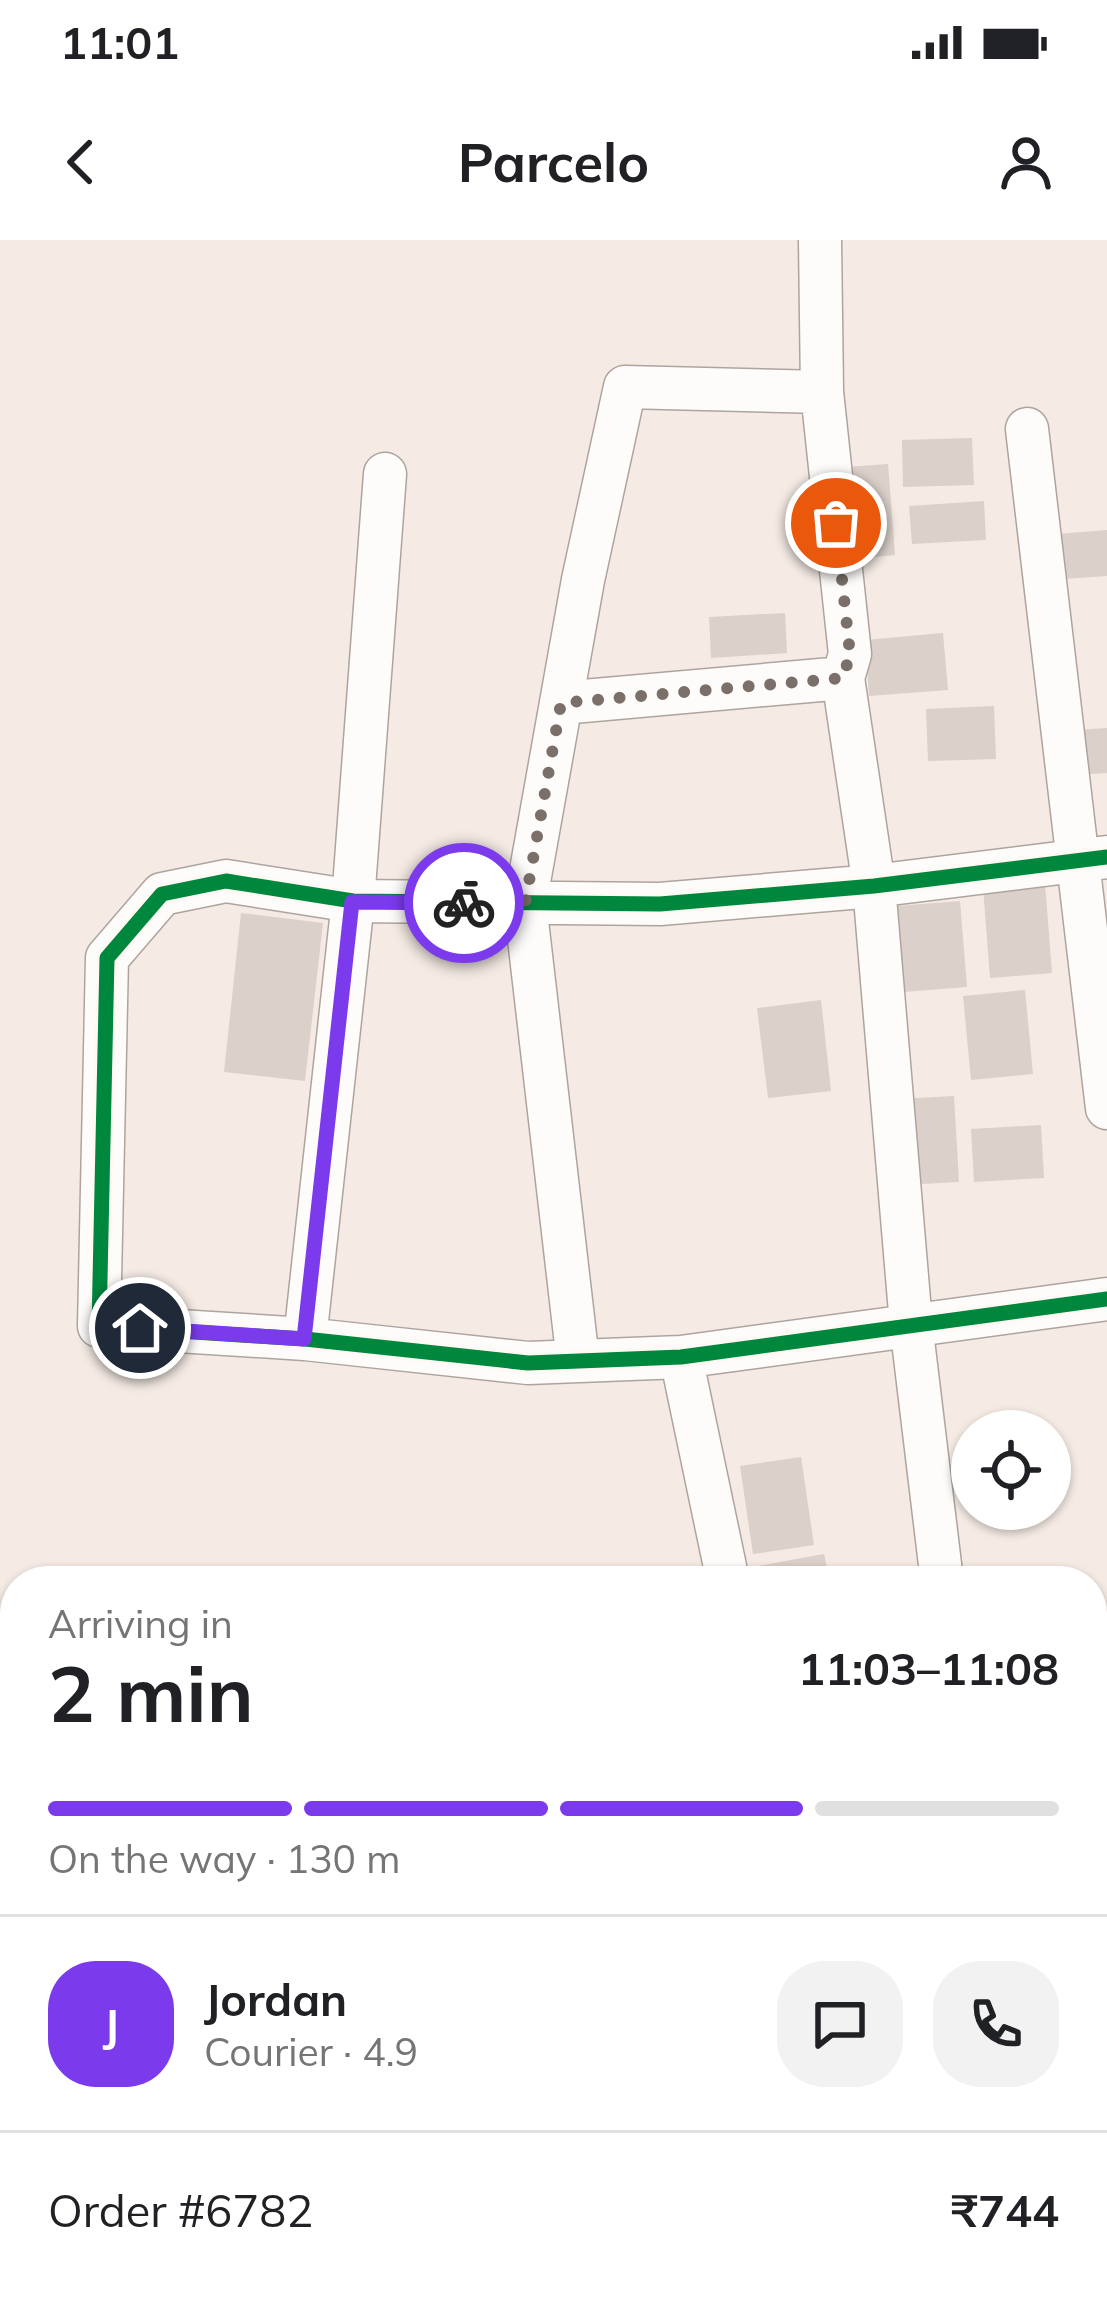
<!DOCTYPE html>
<meta charset="utf-8">
<style>
:root{--surface:#fff;--page:#f2f2f2;--text:#202124;--muted:#757577;--line:#e0e0e0;--accent:#7c3aed}
body{margin:0;font-family:Mulish,sans-serif;background:var(--page);color:var(--text);height:100vh;display:flex;flex-direction:column;font-size:45px;white-space:nowrap}
*{box-sizing:border-box;margin:0}
p{font-size:39px;color:var(--muted)}
.icon{flex:none;width:66px;height:66px;fill:none;stroke:currentColor;stroke-width:2;stroke-linecap:round;stroke-linejoin:round}
.map{position:relative;flex:1;overflow:hidden}
.panel{position:absolute;left:0px;top:1326px;width:1107px;height:747px;display:flex;flex-direction:column;background:var(--surface);border-radius:48px 48px 0 0;box-shadow:0 3px 9px #0004}
.panel>*{flex:none}
.buttons{position:absolute;left:951px;top:1170px;display:grid;gap:24px}
.buttons a{display:grid;place-items:center;width:120px;height:120px;border-radius:50%;background:var(--surface);box-shadow:0 3px 9px #0004;font-size:60px}
.pin{position:absolute;display:grid;place-items:center;width:102px;height:102px;color:#fff;margin:-51px;border:6px solid #fff;border-radius:50%;box-shadow:0 3px 12px #0007}
.courier{position:absolute;display:grid;place-items:center;width:120px;height:120px;margin:-60px;border:9px solid #7c3aed;border-radius:50%;background:#fff;color:#222;box-shadow:0 3px 15px #0007}
.headline em{font-style:normal;font-weight:700}
.headline div{display:flex;flex-direction:column-reverse}
.headline{display:flex;align-items:center;justify-content:space-between;height:204px;padding:0 48px}
h1{font-size:78px;font-weight:700;line-height:90px}
.bar{display:grid;grid-template-columns:repeat(4,1fr);gap:18px 12px;align-content:center;height:144px;padding:0 48px}
.bar i{height:15px;border-radius:9px;background:var(--line)}
.bar .selected{background:var(--accent)}
.bar p{grid-column:span 4}
.line{display:flex;align-items:center;gap:30px;padding:0 48px;border-top:3px solid var(--line)}
.line div{flex:1}
.round{display:grid;place-items:center;flex:none;width:126px;height:126px;border-radius:48px;background:var(--page)}
.status{display:flex;justify-content:space-between;align-items:center;height:84px;padding:0 60px;background:var(--surface);direction:ltr}
.status svg{height:33px;fill:currentColor}
header{display:flex;justify-content:space-between;align-items:center;height:156px;padding:0 48px;background:var(--surface);font-size:54px;font-weight:700}
.map>svg:first-child{display:block}
.building{fill:#dbd0ca}
.lines{fill:none;stroke-linecap:round;stroke-linejoin:round}
.minor-casing{stroke:#aea49e;stroke-width:45}
.minor{stroke:#fefcfb;stroke-width:42}
.cycleway-casing{stroke:#fff9f5;stroke-width:22}
.cycleway{stroke:#00873e;stroke-width:15}
.done{stroke:#7b7069;stroke-width:12;stroke-dasharray:0 21.6}
.route{stroke:#7c3aed;stroke-width:15}
</style>
<div class="status"><b>11:01</b><svg viewBox="0 0 49 12"><path d="M0 12V9h3v3zM5 12V6h3v6zM10 12V3h3v9zM15 12V0h3v12zM26 1h20v11H26zM47 4h2v5h-2z"/></svg></div>
<header><svg class="icon" aria-label="back" viewBox="0 0 24 24"><path d="M15 5l-7 7 7 7"/></svg>Parcelo<svg class="icon" aria-label="person" viewBox="0 0 24 24"><circle cx="12" cy="8" r="4"/><path d="M4 21q1-7 8-7t8 7"/></svg></header>
<div class="map">
<svg width="1107" height="2072" viewBox="0 0 1107 2072">
<rect width="100%" height="100%" fill="#f5eae4"/>
<path class="building" d="M 972,198 L 974,245 L 903,247 L 902,200 Z
M 888,224 L 895,315 L 853,319 L 846,227 Z
M 984,261 L 986,300 L 912,304 L 909,266 Z
M 1107,290 L 1107,336 L 1049,340 L 1045,295 Z
M 785,373 L 787,413 L 711,418 L 709,377 Z
M 943,393 L 948,450 L 869,456 L 865,400 Z
M 994,466 L 996,519 L 928,521 L 926,469 Z
M 1107,488 L 1107,533 L 1059,536 L 1056,491 Z
M 1045,643 L 1052,733 L 990,738 L 983,647 Z
M 960,661 L 967,747 L 903,752 L 897,666 Z
M 241,673 L 323,683 L 305,841 L 224,832 Z
M 1025,750 L 1033,834 L 971,840 L 963,756 Z
M 821,760 L 831,851 L 768,858 L 757,768 Z
M 954,856 L 959,942 L 902,945 L 897,859 Z
M 1041,885 L 1044,938 L 974,942 L 971,889 Z
M 801,1217 L 814,1305 L 753,1314 L 740,1226 Z
M 824,1314 L 830,1341 L 761,1341 L 758,1326 Z"/>
<g class="lines">
<g class="minor-casing">
<path id="minor" d="M 820,0 L 822,152 L 850,414 L 843,438 L 874,646 L 911,1084 L 942,1341
M 1027,189 L 1107,868
M 561,463 L 843,438
M 1107,617 L 874,646 L 660,664 L 353,661 L 226,641 L 162,654 L 107,718 L 99,1086 L 305,1099 L 528,1123 L 681,1117 L 1107,1059
M 305,1099 L 353,661 L 385,234
M 681,1117 L 728,1341
M 578,1121 L 525,664 L 583,340 L 625,147 L 822,152
M 842,2058 L 844,2072
M 1049,2058 L 1051,2072"/>
</g>
<use href="#minor" class="minor"/>
<g class="cycleway-casing">
<path id="cycleway" d="M 1107,617 L 874,646 L 660,664 L 353,661 L 226,641 L 162,654 L 107,718 L 99,1086 L 305,1099 L 528,1123 L 681,1117 L 1107,1059"/>
</g>
<use href="#cycleway" class="cycleway"/>
</g>
<g class="lines">
<path class="done" d="M 464,663 L 525,664 L 561,463 L 843,438 L 850,414 L 836,283"/>
<path class="route" d="M 140,1088 L 304,1099 L 352,662 L 464,663"/>
</g>
</svg>
<div class="buttons">
<a><svg class="icon" aria-label="locate" viewBox="0 0 24 24"><circle cx="12" cy="12" r="6"/><path d="M12 2v4M12 18v4M2 12h4M18 12h4"/></svg></a>
</div>
<div class="pin" style="left:836px;top:283px;background:#ea580c"><svg class="icon" aria-label="bag" viewBox="0 0 24 24"><path d="M5 8h14l-1 12H6zM9 8a3 3 0 0 1 6 0"/></svg></div>
<div class="pin" style="left:140px;top:1088px;background:#1f2937"><svg class="icon" aria-label="home" viewBox="0 0 24 24"><path d="M3 11l9-7 9 7M6 9v11h12V9"/></svg></div>
<div class="courier" style="left:464px;top:663px"><svg class="icon" aria-label="bike" viewBox="0 0 24 24"><circle cx="6" cy="16" r="4"/><circle cx="18" cy="16" r="4"/><path d="M6 16l4-8h5l3 8M10 8l3 8H6M13 5h3"/></svg></div>
<section class="panel">
<div class="headline"><div><h1>2 min</h1><p>Arriving in</p></div><em>11:03–11:08</em></div>
<div class="bar"><i class="selected"></i><i class="selected"></i><i class="selected"></i><i></i><p>On the way · 130 m</p></div>
<div class="line" style="height:216px"><b class="round" style="background:var(--accent);color:#fff">J</b><div><b>Jordan</b><p>Courier · 4.9</p></div><a class="round"><svg class="icon" aria-label="chat" viewBox="0 0 24 24"><path d="M4 5h16v11H9l-5 4z"/></svg></a><a class="round"><svg class="icon" aria-label="phone" viewBox="0 0 24 24"><path d="M5 4h4l2 5-3 2q2 4 5 5l2-3 5 2v4C11 20 4 13 5 4z"/></svg></a></div>
<div class="line" style="height:156px"><div>Order #6782</div><b>₹744</b></div>
</section>
</div>
